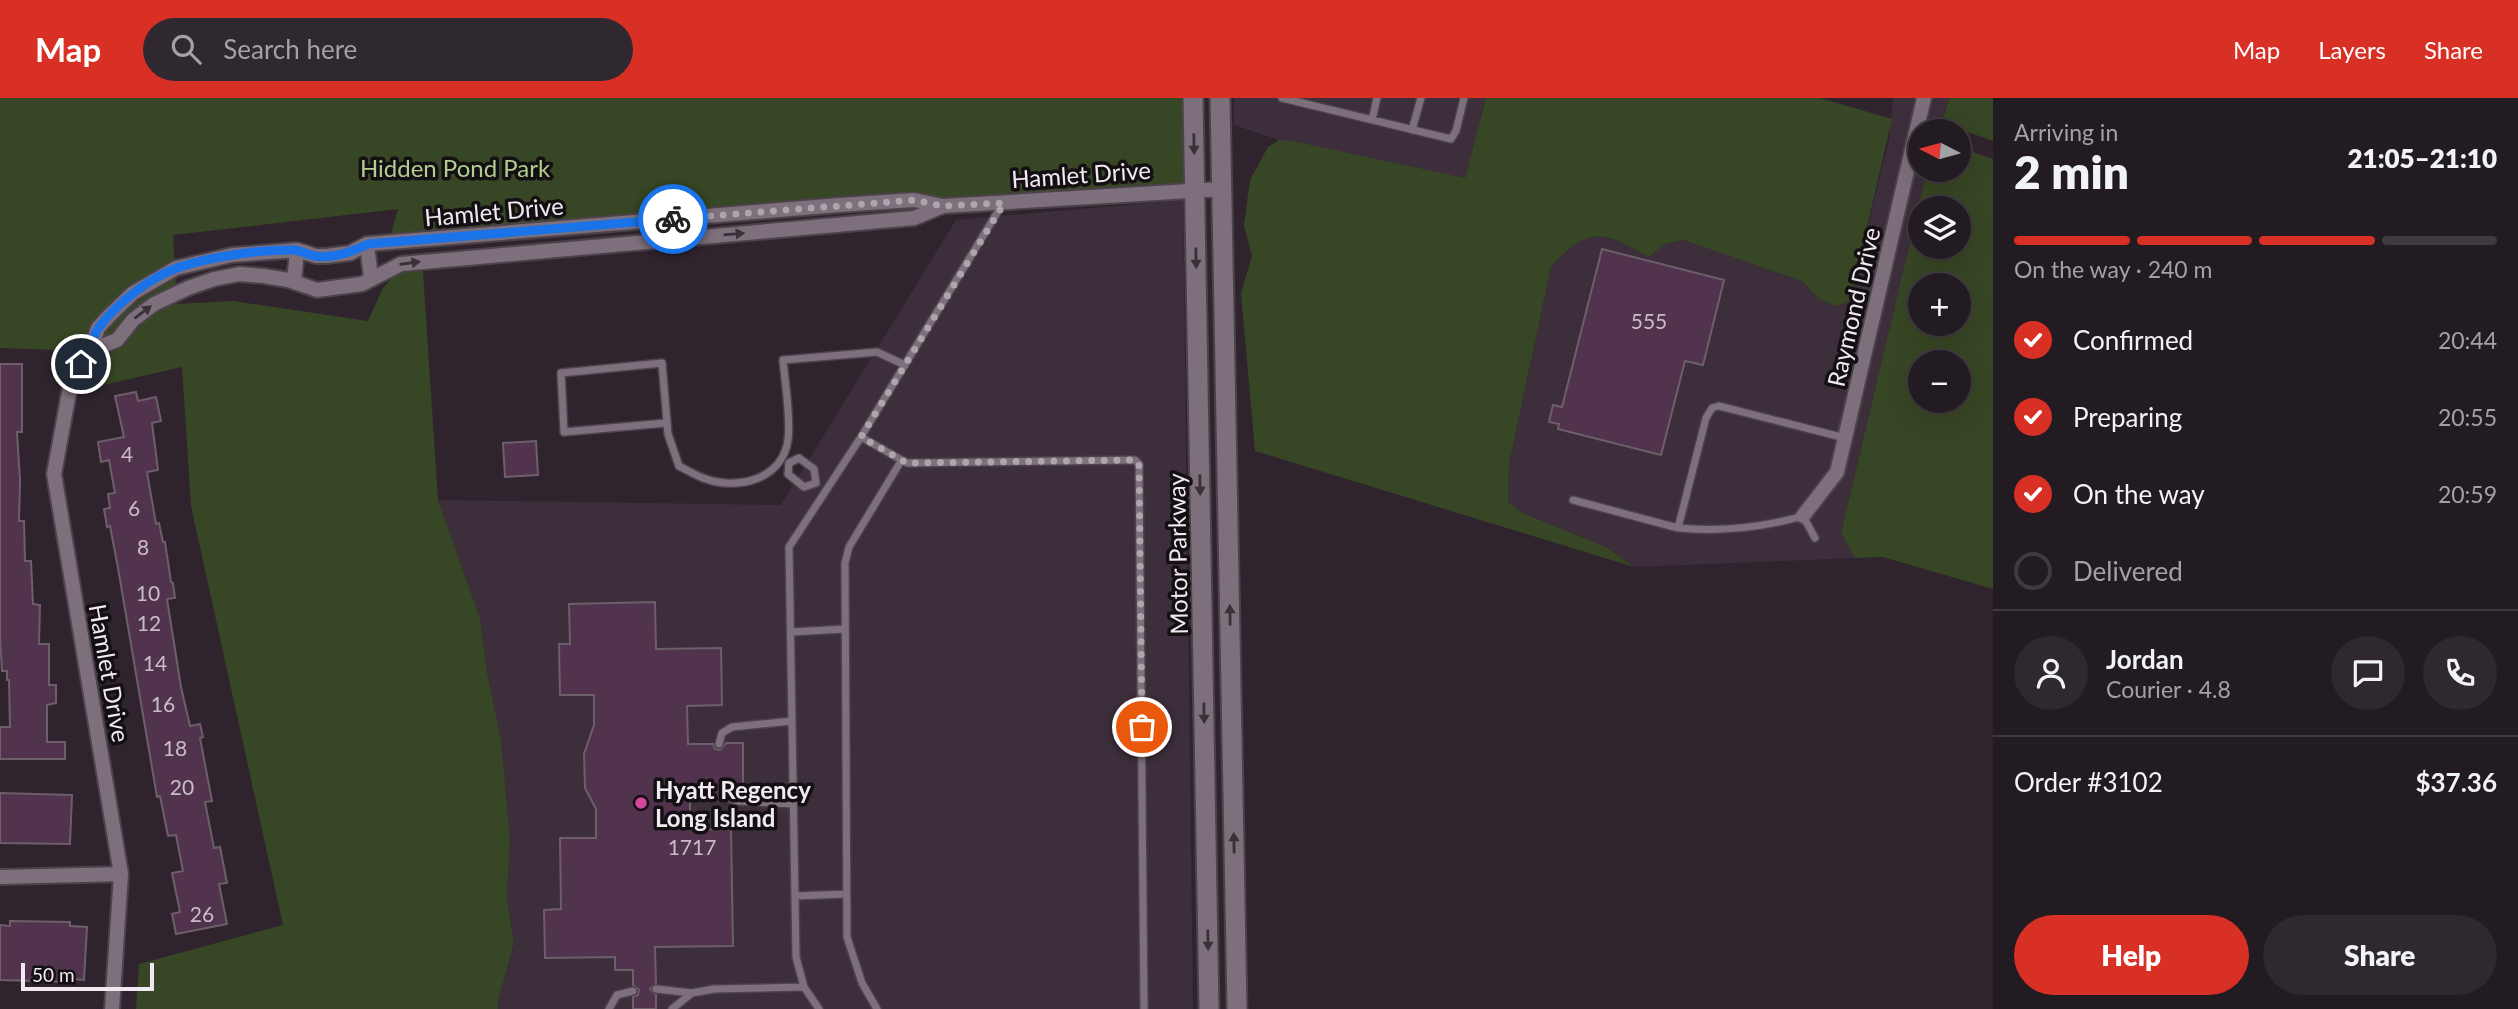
<!DOCTYPE html>
<meta charset="utf-8">
<style>
:root{--surface:#231b22;--page:#2f282f;--text:#f1f3f6;--muted:#a3a1a5;--line:#403940;--accent:#d93025}
body{margin:0;font-family:Lato,sans-serif;background:var(--page);color:var(--text);height:100vh;display:flex;flex-direction:column;font-size:26px;white-space:nowrap}
*{box-sizing:border-box;margin:0}
p{font-size:23px;color:var(--muted)}
.icon{flex:none;width:38px;height:38px;fill:none;stroke:currentColor;stroke-width:2;stroke-linecap:round;stroke-linejoin:round}
.map{position:relative;flex:1;overflow:hidden}
.drawer{display:flex;flex-direction:column;background:var(--surface);width:525px}
.drawer>*{flex:none}
.needle{width:46px;rotate:276deg}
.fabs{position:absolute;left:1908px;top:21px;display:grid;gap:14px}
.fabs a{display:grid;place-items:center;width:63px;height:63px;border-radius:50%;background:var(--surface);box-shadow:0 7px 28px #0002,0 0 0 2px var(--line);font-size:35px}
.scale{position:absolute;left:21px;bottom:18px;width:133px;box-sizing:border-box;padding-left:7px;border:4px solid #f1e9f0;border-top:0;font-size:19px;line-height:24px;white-space:nowrap;color:#f1e9f0;-webkit-text-stroke:5px #140f13;paint-order:stroke}
.pin{position:absolute;display:grid;place-items:center;width:60px;height:60px;color:#fff;margin:-30px;border:4px solid #fff;border-radius:50%;box-shadow:0 2px 7px #0007}
.courier{position:absolute;display:grid;place-items:center;width:70px;height:70px;margin:-35px;border:5px solid #1a73e8;border-radius:50%;background:#fff;color:#222;box-shadow:0 2px 9px #0007}
.overview em{font-style:normal;font-weight:800}
.overview div{display:flex;flex-direction:column-reverse}
.overview{display:flex;align-items:center;justify-content:space-between;height:119px;padding:0 21px}
h1{font-size:46px;font-weight:800;line-height:52px}
.bar{display:grid;grid-template-columns:repeat(4,1fr);gap:10px 7px;align-content:center;height:84px;padding:0 21px}
.bar i{height:9px;border-radius:5px;background:var(--line)}
.bar .selected{background:var(--accent)}
.bar p{grid-column:span 4}
.line{display:flex;align-items:center;gap:18px;padding:0 21px;border-top:2px solid var(--line)}
.line div{flex:1}
.round{display:grid;place-items:center;flex:none;width:74px;height:74px;border-radius:37px;background:var(--page)}
ol{padding:0 21px;list-style:none}
li{display:flex;align-items:center;gap:21px;height:77px}
li p{margin-inline-start:auto}
li .icon{padding:7px;border-radius:50%;background:var(--accent);color:#fff;stroke-width:4}
li:last-child{color:var(--muted)}
li i{width:38px;height:38px;border:4px solid var(--line);border-radius:50%}
.button{display:flex;gap:14px;margin-top:auto;padding:14px 21px}
.button a{flex:1;height:80px;border-radius:42px;background:var(--accent);color:#fff;font-size:28px;font-weight:800;line-height:80px;text-align:center}
.button a+a{background:var(--page);color:var(--text)}
header{display:flex;align-items:center;gap:42px;box-sizing:border-box;height:98px;padding:0 35px;background:var(--accent);color:#fff}
header strong{font-size:33px}
nav{display:flex;gap:38px;margin-inline-start:auto;font-size:24px}
.search{width:490px;height:63px;background:var(--page);display:flex;align-items:center;gap:18px;box-sizing:border-box;padding:0 24px;border-radius:38px;color:var(--muted);font-size:26px}
main{display:flex;flex:1;min-height:0}
.map>svg:first-child{display:block}
.commercial{fill:#3c2e3b}
.green{fill:#374624;fill-rule:evenodd}
.building{fill:#51334e;stroke:#6c5f6a;stroke-width:2}
.lines{fill:none;stroke-linecap:round;stroke-linejoin:round}
.service-casing{stroke:#4b424a;stroke-width:10}
.minor-casing{stroke:#4b424a;stroke-width:18}
.secondary-casing{stroke:#4b424a;stroke-width:23}
.service{stroke:#7d6f7b;stroke-width:7}
.minor{stroke:#7d6f7b;stroke-width:14}
.secondary{stroke:#7d6f7b;stroke-width:19}
.oneway{fill:#393137}
.done{stroke:#ada4ac;stroke-width:7;stroke-dasharray:0 12.6}
.route{stroke:#1a73e8;stroke-width:9}
.hotel-dot{fill:#d1479c;stroke:#140f13;stroke-width:2.5}
.labels{text-anchor:middle;dominant-baseline:central;stroke-width:7;stroke-linejoin:round;paint-order:stroke}
.number-label{font-size:21px;fill:#c9bcc8}
.park-label{font-size:24px;fill:#b1ce8f;stroke:#140f13}
.street-label{font-size:24px;fill:#f1e9f0;stroke:#140f13}
.poi-label{font-size:24px;font-weight:bold;fill:#f1e9f0;stroke:#140f13;text-anchor:start}
</style>
<header>
<strong>Map</strong>
<div class="search"><svg class="icon" aria-label="search" viewBox="0 0 24 24"><circle cx="10" cy="10" r="6"/><path d="M15 15l6 6"/></svg>Search here</div>
<nav><a>Map</a><a>Layers</a><a>Share</a></nav>
</header>
<main>
<div class="map">
<svg width="1993" height="911" viewBox="0 0 1993 911">
<rect width="100%" height="100%" fill="#2f242e"/>
<path class="commercial" d="M 1234,0 L 1486,0 L 1465,80 L 1279,42 L 1234,27 Z
M 1893,0 L 1949,0 L 1938,33 L 1920,33 L 1920,72 L 1927,72 L 1841,435 L 1855,460 L 1634,469 L 1606,449 L 1523,415 L 1508,404 L 1509,366 L 1551,169 L 1566,152 L 1584,140 L 1601,138 L 1626,146 L 1648,158 L 1665,146 L 1683,142 L 1802,183 L 1819,201 L 1836,208 L 1850,202 L 1889,41 Z
M 1183,102 L 1193,911 L 498,911 L 498,903 L 514,845 L 507,801 L 510,742 L 480,520 L 438,402 L 781,407 L 956,122 Z"/>
<path class="green" d="M 0,0 L 1193,0 L 1195,92 L 945,104 L 389,143 L 398,111 L 173,137 L 177,206 L 233,203 L 368,223 L 383,190 L 410,159 L 423,174 L 438,402 L 480,520 L 488,580 L 501,643 L 510,742 L 507,801 L 514,845 L 498,903 L 498,911 L 136,911 L 139,866 L 283,827 L 191,408 L 182,269 L 64,296 L 83,253 L 0,250 Z
M 1486,0 L 1820,0 L 1892,21 L 1850,203 L 1836,208 L 1819,201 L 1802,183 L 1683,142 L 1665,146 L 1648,159 C 1603,131 1586,129 1551,169 L 1509,366 L 1508,404 L 1523,415 L 1606,449 L 1634,469 L 1255,353 L 1241,195 L 1252,158 L 1244,127 L 1250,82 L 1268,49 L 1279,42 L 1292,43 L 1465,80 Z
M 1949,0 L 1993,0 L 1993,43 L 1942,25 Z
M 1958,49 L 1993,61 L 1993,491 L 1883,459 L 1855,460 L 1841,435 L 1927,72 L 1958,72 ZM 1920,110 L 1958,110 L 1958,149 L 1920,149 ZM 1958,187 L 1958,226 L 1920,226 L 1920,187 ZM 1958,264 L 1958,303 L 1920,303 L 1920,264 Z"/>
<path class="building" d="M 1602,151 L 1724,182 L 1703,267 L 1685,263 L 1661,357 L 1558,331 L 1559,326 L 1549,324 L 1553,307 L 1562,309 Z
M 0,266 L 22,266 L 22,334 L 17,334 L 20,383 L 19,423 L 24,423 L 25,463 L 31,463 L 33,506 L 40,507 L 39,546 L 49,546 L 49,587 L 56,587 L 56,605 L 47,607 L 47,644 L 65,644 L 65,661 L 0,661 L 0,629 L 10,629 L 9,582 L 7,582 L 7,573 L 2,573 L 0,539 Z
M 136,294 L 138,303 L 156,299 L 161,323 L 152,325 L 158,372 L 147,374 L 156,426 L 159,425 L 163,444 L 165,444 L 171,484 L 173,485 L 175,500 L 167,501 L 181,589 L 190,628 L 200,626 L 203,639 L 200,640 L 212,703 L 205,704 L 214,750 L 220,749 L 227,785 L 219,786 L 227,826 L 176,836 L 172,816 L 180,814 L 172,775 L 183,773 L 176,737 L 168,738 L 160,698 L 157,699 L 118,470 L 110,428 L 107,429 L 104,411 L 110,410 L 108,396 L 115,395 L 109,362 L 101,364 L 98,344 L 124,339 L 115,298 Z
M 536,343 L 538,377 L 505,379 L 503,345 Z
M 655,504 L 656,551 L 721,550 L 722,607 L 687,608 L 688,646 L 713,646 L 715,651 L 720,652 L 726,645 L 743,645 L 743,697 L 728,693 L 724,694 L 722,699 L 690,700 L 690,732 L 731,731 L 733,848 L 655,849 L 656,885 L 650,891 L 656,897 L 656,911 L 633,911 L 633,899 L 638,897 L 639,892 L 633,887 L 633,872 L 615,872 L 615,859 L 545,860 L 544,812 L 561,811 L 560,740 L 596,740 L 596,711 L 585,690 L 584,656 L 594,627 L 594,597 L 560,597 L 559,546 L 570,546 L 569,506 Z
M 0,695 L 72,697 L 70,746 L 0,745 Z
M 10,823 L 70,824 L 70,828 L 87,829 L 84,882 L 72,881 L 72,884 L 0,882 L 0,827 L 10,828 Z"/>
<g class="lines">
<g class="service-casing">
<path id="service" d="M 1282,0 L 1451,41 L 1456,33 L 1464,0
M 1372,22 L 1377,0
M 1412,32 L 1421,0
M 666,325 L 564,334 L 561,275 L 662,265 L 668,336 L 679,368 C 687,372 695,377 703,380 C 737,393 782,382 788,342 C 791,321 785,284 783,262 L 877,254 L 905,267
M 861,339 L 907,365 L 1135,362 L 1139,366 L 1144,911
M 799,360 L 814,371 L 816,385 L 804,389 L 788,376 L 789,365 Z
M 1573,402 L 1678,430 L 1706,320 L 1712,310 L 1719,308 L 1845,340
M 1678,430 C 1722,434 1761,430 1803,418 L 1815,440
M 791,534 L 845,531
M 719,646 L 722,635 L 732,629 L 792,623
M 728,699 L 736,703 L 793,706
M 795,798 L 846,796
M 656,891 L 692,895
M 609,911 L 617,897 L 633,893
M 672,911 L 692,895 L 714,891 L 804,889
M 819,911 L 804,889 L 796,859 L 789,449 L 861,339 L 1003,105
M 877,911 L 862,885 L 847,839 L 845,465 L 849,449 L 901,363"/>
</g>
<g class="minor-casing">
<path id="minor" d="M 367,146 L 371,180
M 294,184 L 297,152
M 90,253 L 117,242 L 133,222 L 154,206 L 188,190 L 214,181 L 239,176 L 264,178 L 288,182 L 317,192 L 362,186 L 401,166 L 914,120 L 943,108
M 1803,418 L 1837,374 L 1924,0
M 0,779 L 121,776
M 112,911 L 121,776 L 54,376 L 72,278 L 90,253 L 98,230 L 109,218 L 133,195 L 176,170 L 232,157 L 297,152 L 316,158 L 326,158 L 350,155 L 367,146 L 839,107 L 914,102 L 943,108 L 1223,91"/>
</g>
<g class="secondary-casing">
<path id="secondary" d="M 1193,0 L 1209,911
M 1220,0 L 1237,911"/>
</g>
<use href="#service" class="service"/>
<use href="#minor" class="minor"/>
<use href="#secondary" class="secondary"/>
</g>
<defs><path id="oneway-solid" d="M-6-.8H1V-3.2L6.5 0L1 3.2V.8H-6Z" transform="scale(1.75)"/></defs>
<g class="oneway">
<use href="#oneway-solid" transform="translate(1194 46) rotate(89)"/>
<use href="#oneway-solid" transform="translate(734 136) rotate(-5)"/>
<use href="#oneway-solid" transform="translate(1196 160) rotate(89)"/>
<use href="#oneway-solid" transform="translate(410 165) rotate(-8)"/>
<use href="#oneway-solid" transform="translate(143 214) rotate(-37)"/>
<use href="#oneway-solid" transform="translate(1200 387) rotate(89)"/>
<use href="#oneway-solid" transform="translate(1230 517) rotate(-91)"/>
<use href="#oneway-solid" transform="translate(1204 615) rotate(89)"/>
<use href="#oneway-solid" transform="translate(1234 745) rotate(-91)"/>
<use href="#oneway-solid" transform="translate(1208 842) rotate(89)"/>
</g>
<g class="lines">
<path class="done" d="M 673,121 L 914,102 L 943,108 L 1004,105 L 861,339 L 907,365 L 1135,362 L 1139,366 L 1142,629"/>
<path class="route" d="M 81,266 C 90,253 92,237 100,228 C 117,205 151,179 177,170 C 208,159 262,151 295,152 C 302,153 308,157 315,158 C 333,161 352,154 368,146 L 673,121"/>
</g>
<circle class="hotel-dot" cx="641" cy="705" r="7"/>
<g class="labels">
<g class="number-label">
<text x="1649" y="222">555</text>
<text x="127" y="355">4</text>
<text x="134" y="409">6</text>
<text x="143" y="448">8</text>
<text x="148" y="494">10</text>
<text x="149" y="524">12</text>
<text x="155" y="564">14</text>
<text x="163" y="605">16</text>
<text x="175" y="649">18</text>
<text x="182" y="688">20</text>
<text x="692" y="748">1717</text>
<text x="202" y="815">26</text>
</g>
<g class="park-label">
<text x="455" y="69">Hidden Pond Park</text>
</g>
<g class="street-label">
<text transform="translate(1081 76) rotate(-4)">Hamlet Drive</text>
<text transform="translate(494 113) rotate(-5)">Hamlet Drive</text>
<text transform="translate(1853 209) rotate(-77)">Raymond Drive</text>
<text transform="translate(1177 456) rotate(-91)">Motor Parkway</text>
<text transform="translate(110 575) rotate(80)">Hamlet Drive</text>
</g>
<g class="poi-label">
<text x="655" y="691">Hyatt Regency<tspan x="655" dy="28">Long Island</tspan></text>
</g>
</g>
</svg>
<div class="fabs">
<a><svg class="needle" viewBox="-14 -14 28 28"><path d="M0-13l5 13h-10z" fill="#e53935"/><path d="M0 13l5-13h-10z" fill="#a3a1a5"/></svg></a>
<a><svg class="icon" aria-label="layers" viewBox="0 0 24 24"><path d="M12 4l9 5-9 5-9-5zM3 14l9 5 9-5"/></svg></a>
<a>+</a>
<a>−</a>
</div>
<div class="scale">50 m</div>
<div class="pin" style="left:1142px;top:629px;background:#ea580c"><svg class="icon" aria-label="bag" viewBox="0 0 24 24"><path d="M5 8h14l-1 12H6zM9 8a3 3 0 0 1 6 0"/></svg></div>
<div class="pin" style="left:81px;top:266px;background:#1f2937"><svg class="icon" aria-label="home" viewBox="0 0 24 24"><path d="M3 11l9-7 9 7M6 9v11h12V9"/></svg></div>
<div class="courier" style="left:673px;top:121px"><svg class="icon" aria-label="bike" viewBox="0 0 24 24"><circle cx="6" cy="16" r="4"/><circle cx="18" cy="16" r="4"/><path d="M6 16l4-8h5l3 8M10 8l3 8H6M13 5h3"/></svg></div>
</div>
<section class="drawer">
<div class="overview"><div><h1>2 min</h1><p>Arriving in</p></div><em>21:05–21:10</em></div>
<div class="bar"><i class="selected"></i><i class="selected"></i><i class="selected"></i><i></i><p>On the way · 240 m</p></div>
<ol>
<li><svg class="icon" aria-label="check" viewBox="0 0 24 24"><path d="M5 12l5 5 9-10"/></svg>Confirmed<p>20:44</p></li>
<li><svg class="icon" aria-label="check" viewBox="0 0 24 24"><path d="M5 12l5 5 9-10"/></svg>Preparing<p>20:55</p></li>
<li><svg class="icon" aria-label="check" viewBox="0 0 24 24"><path d="M5 12l5 5 9-10"/></svg>On the way<p>20:59</p></li>
<li><i></i>Delivered</li>
</ol>
<div class="line" style="height:126px"><a class="round"><svg class="icon" aria-label="person" viewBox="0 0 24 24"><circle cx="12" cy="8" r="4"/><path d="M4 21q1-7 8-7t8 7"/></svg></a><div><b>Jordan</b><p>Courier · 4.8</p></div><a class="round"><svg class="icon" aria-label="chat" viewBox="0 0 24 24"><path d="M4 5h16v11H9l-5 4z"/></svg></a><a class="round"><svg class="icon" aria-label="phone" viewBox="0 0 24 24"><path d="M5 4h4l2 5-3 2q2 4 5 5l2-3 5 2v4C11 20 4 13 5 4z"/></svg></a></div>
<div class="line" style="height:91px"><div>Order #3102</div><b>$37.36</b></div>
<div class="button"><a>Help</a><a>Share</a></div>
</section>
</main>
